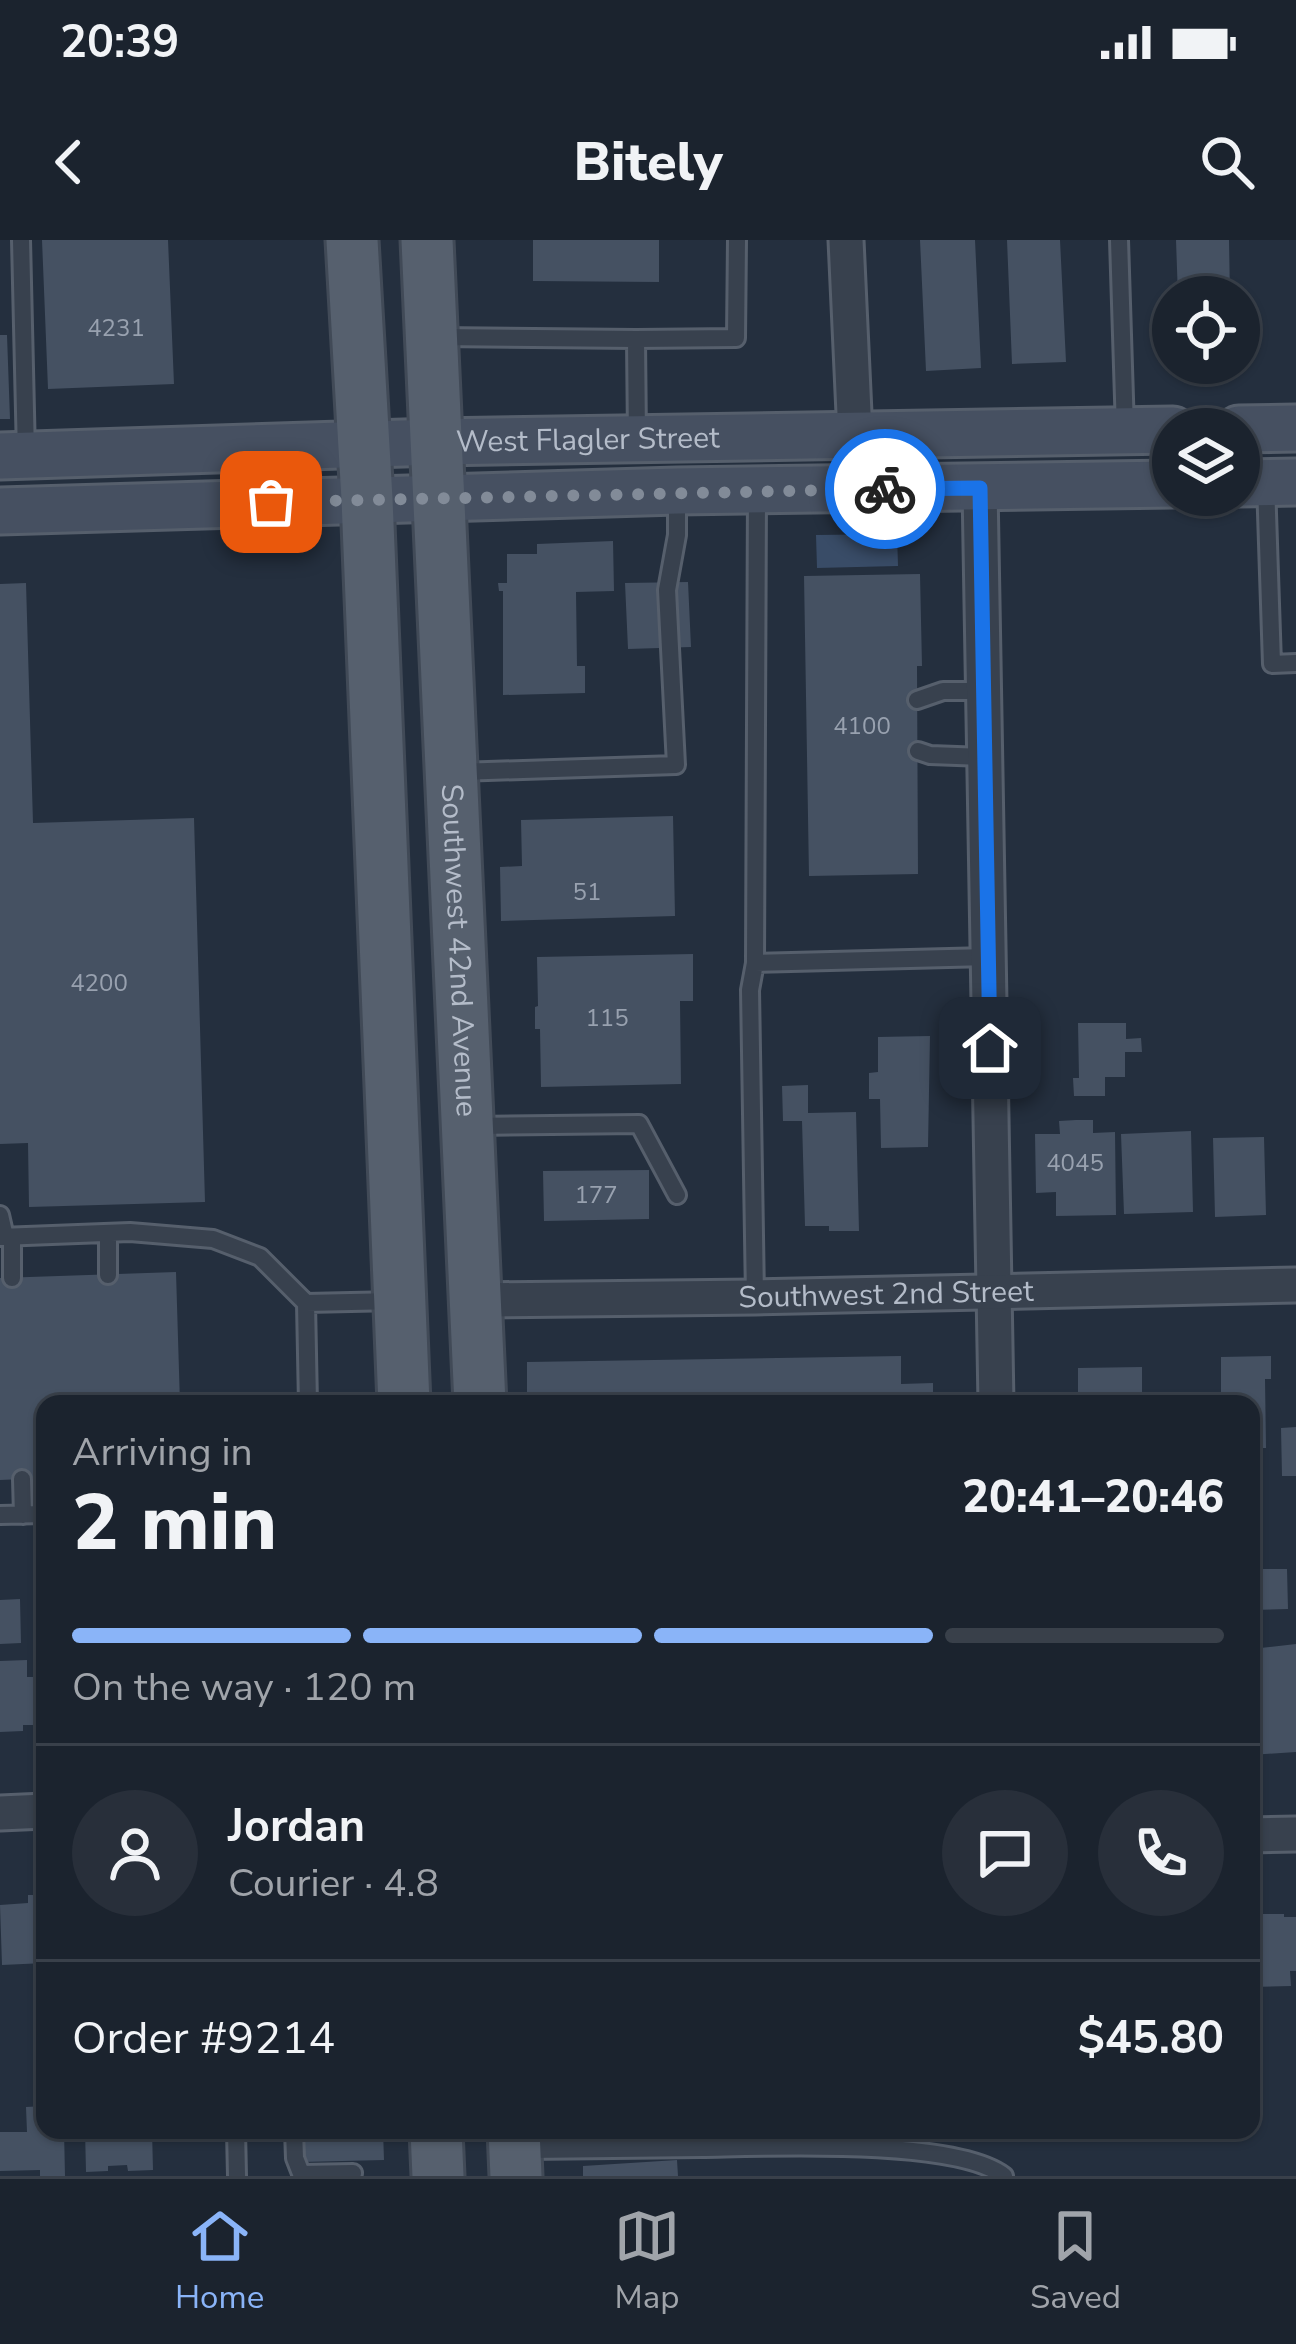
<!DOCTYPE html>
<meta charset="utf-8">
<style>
:root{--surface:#1b232e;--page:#282f3a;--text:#f1f3f6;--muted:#a0a4aa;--line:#39404a;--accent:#8ab4f8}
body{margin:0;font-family:"Nunito Sans",sans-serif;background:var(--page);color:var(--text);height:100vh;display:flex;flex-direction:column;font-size:45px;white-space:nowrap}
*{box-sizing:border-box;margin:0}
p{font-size:39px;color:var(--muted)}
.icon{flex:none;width:66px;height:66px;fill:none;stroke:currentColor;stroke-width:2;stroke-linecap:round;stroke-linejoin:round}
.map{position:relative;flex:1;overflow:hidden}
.sheet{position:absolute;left:36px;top:1155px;width:1224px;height:744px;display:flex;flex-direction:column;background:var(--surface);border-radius:24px;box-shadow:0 3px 9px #0004,0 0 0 3px var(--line)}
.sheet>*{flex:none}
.buttons{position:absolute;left:1152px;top:36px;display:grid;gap:24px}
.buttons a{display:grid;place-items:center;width:108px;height:108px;border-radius:50%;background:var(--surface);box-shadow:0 3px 9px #0004,0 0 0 3px var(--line);font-size:60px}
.pin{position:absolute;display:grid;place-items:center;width:102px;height:102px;color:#fff;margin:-51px;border-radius:24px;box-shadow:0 6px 18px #0006}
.courier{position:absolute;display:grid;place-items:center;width:120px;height:120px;margin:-60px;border:9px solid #1a73e8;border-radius:50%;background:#fff;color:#222;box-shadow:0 3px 15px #0007}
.summary em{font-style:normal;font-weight:800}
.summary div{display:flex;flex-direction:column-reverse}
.summary{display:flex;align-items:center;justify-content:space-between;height:204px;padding:0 36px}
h1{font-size:78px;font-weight:800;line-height:90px}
.bar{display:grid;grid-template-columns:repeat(4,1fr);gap:18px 12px;align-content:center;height:144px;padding:0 36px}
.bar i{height:15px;border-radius:9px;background:var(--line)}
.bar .current{background:var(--accent)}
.bar p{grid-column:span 4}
.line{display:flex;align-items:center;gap:30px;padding:0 36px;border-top:3px solid var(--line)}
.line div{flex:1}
.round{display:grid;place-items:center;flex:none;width:126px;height:126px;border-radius:63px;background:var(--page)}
.status{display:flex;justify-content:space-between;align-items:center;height:84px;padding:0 60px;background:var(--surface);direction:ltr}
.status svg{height:33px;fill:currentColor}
header{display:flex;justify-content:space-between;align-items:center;height:156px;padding:0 36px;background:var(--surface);font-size:54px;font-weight:800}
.tab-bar{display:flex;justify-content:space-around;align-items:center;height:168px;border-top:3px solid var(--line);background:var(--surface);font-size:33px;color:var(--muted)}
.tab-bar a{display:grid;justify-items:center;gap:6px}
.tab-bar .current{color:var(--accent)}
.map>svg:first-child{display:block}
.water{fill:#394c67}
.building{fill:#455162}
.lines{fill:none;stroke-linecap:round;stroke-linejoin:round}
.lane-casing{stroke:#565f6c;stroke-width:22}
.street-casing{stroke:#565f6c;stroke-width:39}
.secondary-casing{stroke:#565f6c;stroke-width:51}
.primary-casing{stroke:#414a57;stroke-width:57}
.lane{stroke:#38414e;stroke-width:16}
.street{stroke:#38414e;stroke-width:33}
.secondary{stroke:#465061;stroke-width:45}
.primary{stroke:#56606e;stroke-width:51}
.done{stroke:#828b98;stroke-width:12;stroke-dasharray:0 21.6}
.route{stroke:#1a73e8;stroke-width:15}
.labels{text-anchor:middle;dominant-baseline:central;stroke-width:9;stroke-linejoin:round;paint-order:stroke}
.number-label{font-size:24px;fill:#98a1af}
.street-label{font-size:30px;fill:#b4bcc9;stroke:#1d2633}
</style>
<div class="status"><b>20:39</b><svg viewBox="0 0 49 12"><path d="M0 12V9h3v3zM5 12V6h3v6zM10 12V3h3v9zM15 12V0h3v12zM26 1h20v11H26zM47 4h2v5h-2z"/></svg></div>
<header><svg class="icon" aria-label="back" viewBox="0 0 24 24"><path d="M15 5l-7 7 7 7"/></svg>Bitely<svg class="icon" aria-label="search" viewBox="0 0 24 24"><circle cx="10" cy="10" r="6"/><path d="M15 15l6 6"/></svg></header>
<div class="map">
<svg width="1296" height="1936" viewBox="0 0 1296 1936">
<rect width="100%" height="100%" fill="#242f3e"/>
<path class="water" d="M 897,294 L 898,326 L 817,328 L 816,295 Z"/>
<path class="building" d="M 42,0 L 168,0 L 174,144 L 48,149 Z
M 533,0 L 659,0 L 659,42 L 533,41 Z
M 920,0 L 975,0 L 981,128 L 926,131 Z
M 1007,0 L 1060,0 L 1066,122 L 1012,124 Z
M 1176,0 L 1229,0 L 1230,57 L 1178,57 Z
M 0,95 L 7,95 L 10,179 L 0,179 Z
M 613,301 L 614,351 L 576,352 L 577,426 L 585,426 L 585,453 L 503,455 L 503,351 L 499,351 L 498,343 L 507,343 L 507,314 L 537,314 L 537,304 Z
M 920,334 L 922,426 L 917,426 L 918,634 L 809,636 L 804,336 Z
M 688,342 L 691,407 L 628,409 L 625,343 Z
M 26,343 L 33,583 L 194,578 L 205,962 L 29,967 L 28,903 L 0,904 L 0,344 Z
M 673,576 L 675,676 L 501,681 L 500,627 L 522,626 L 521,580 Z
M 693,714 L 693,761 L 680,761 L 681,844 L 541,847 L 540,789 L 535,789 L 535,767 L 538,766 L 537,717 Z
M 1078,783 L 1126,783 L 1126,799 L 1141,798 L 1142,812 L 1125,812 L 1125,837 L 1105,837 L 1105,856 L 1074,856 L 1073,838 L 1079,838 Z
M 930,796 L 928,907 L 881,908 L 880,859 L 869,859 L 869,833 L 878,832 L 878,797 Z
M 808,845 L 808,873 L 856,872 L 859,991 L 829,991 L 829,986 L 805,986 L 802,881 L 783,881 L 782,846 Z
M 1076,880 L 1093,880 L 1093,893 L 1115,892 L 1116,975 L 1056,976 L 1056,952 L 1036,953 L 1035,894 L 1060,894 L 1059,881 Z
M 1191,891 L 1193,972 L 1124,974 L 1121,894 Z
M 1264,897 L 1266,975 L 1215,977 L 1213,898 Z
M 649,930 L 649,979 L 544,981 L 543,931 Z
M 176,1032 L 180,1164 L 45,1164 L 45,1238 L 0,1240 L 0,1038 Z
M 901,1116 L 901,1144 L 933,1143 L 933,1164 L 537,1164 L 537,1153 L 527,1153 L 527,1122 Z
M 1271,1116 L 1271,1139 L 1265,1139 L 1266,1208 L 1251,1208 L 1251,1164 L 1221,1164 L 1221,1117 Z
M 1142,1127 L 1142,1164 L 1078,1164 L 1078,1128 Z
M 1296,1187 L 1296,1236 L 1282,1236 L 1281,1188 Z
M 1251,1329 L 1287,1329 L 1288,1369 L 1251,1370 Z
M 20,1359 L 21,1403 L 0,1404 L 0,1360 Z
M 1296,1404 L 1296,1512 L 1251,1515 L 1251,1409 Z
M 27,1420 L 27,1437 L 45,1437 L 45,1485 L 23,1485 L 23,1491 L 0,1492 L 0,1421 Z
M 28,1655 L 45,1655 L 45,1723 L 2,1725 L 0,1665 L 28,1663 Z
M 1251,1674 L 1284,1674 L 1284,1677 L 1296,1677 L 1296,1731 L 1290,1731 L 1291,1746 L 1251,1747 Z
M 45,1866 L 45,1890 L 64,1890 L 65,1936 L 40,1936 L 40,1930 L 0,1931 L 0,1892 L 27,1892 L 26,1867 Z
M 85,1890 L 152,1890 L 153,1930 L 128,1931 L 127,1925 L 108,1926 L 108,1931 L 86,1932 Z
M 300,1890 L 383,1890 L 384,1920 L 301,1922 Z
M 677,1920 L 678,1936 L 583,1936 L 583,1926 Z"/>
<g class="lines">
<g class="lane-casing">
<path id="lane" d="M 21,0 L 26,214
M 1119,0 L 1125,190
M 438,97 L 636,99 L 637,199
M 636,99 L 736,98 L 737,0
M 1266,243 L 1272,424 L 1296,423
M 757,251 L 755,723 L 988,717
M 917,460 L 943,451 L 983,451
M 918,511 L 930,515 L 984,517
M 458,532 L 676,525 L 667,350 L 677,295 L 677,254
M 755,723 L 750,750 L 755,1057
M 474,886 L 639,884 L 677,955
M 0,975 L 5,997
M 108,993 L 108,1035
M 0,997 L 130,992 L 213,999 L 260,1017 L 306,1063 L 396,1061
M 12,1038 L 12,997
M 306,1063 L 308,1164
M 22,1239 L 23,1275
M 0,1275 L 45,1274
M 236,1890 L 237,1936
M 294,1890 L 295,1918 L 302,1936
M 523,1910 C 582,1909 641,1909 701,1908 C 766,1907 955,1898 1004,1936
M 302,1934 L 353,1933"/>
</g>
<g class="street-casing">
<g id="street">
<path d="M 846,0 L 855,195"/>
<path d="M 980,248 L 996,1164"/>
<path id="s1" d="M 475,1060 L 755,1057 L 1296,1045"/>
<path d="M 0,1573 L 45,1571"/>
<path d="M 1251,1595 L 1296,1594"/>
</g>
</g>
<g class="secondary-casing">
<g id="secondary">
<path d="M 1239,189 L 1296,188"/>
<path id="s2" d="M 0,216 L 435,202 L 1173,190"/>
<path d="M 1239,243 L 1296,242"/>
<path d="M 0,271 L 677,251 L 1173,244"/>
</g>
</g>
<g class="primary-casing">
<g id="primary">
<path d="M 352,0 L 367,259 L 404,1164"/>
<path id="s3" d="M 427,0 L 480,1164"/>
<path d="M 436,1890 L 438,1936"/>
<path d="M 514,1890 L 516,1936"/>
</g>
</g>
<use href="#lane" class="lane"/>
<use href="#street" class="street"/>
<use href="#secondary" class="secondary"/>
<use href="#primary" class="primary"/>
</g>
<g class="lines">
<path class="done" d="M 271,262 L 885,249"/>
<path class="route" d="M 885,249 L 980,248 L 990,808"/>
</g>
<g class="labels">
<g class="number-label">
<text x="116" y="88">4231</text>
<text x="862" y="486">4100</text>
<text x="587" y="652">51</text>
<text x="99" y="743">4200</text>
<text x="607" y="778">115</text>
<text x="1075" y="923">4045</text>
<text x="596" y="955">177</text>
</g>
<g class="street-label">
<text stroke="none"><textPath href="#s2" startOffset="588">West Flagler Street</textPath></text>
<text stroke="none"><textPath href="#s3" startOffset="711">Southwest 42nd Avenue</textPath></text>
<text stroke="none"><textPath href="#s1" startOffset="411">Southwest 2nd Street</textPath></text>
</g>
</g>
</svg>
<div class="buttons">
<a><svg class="icon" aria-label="locate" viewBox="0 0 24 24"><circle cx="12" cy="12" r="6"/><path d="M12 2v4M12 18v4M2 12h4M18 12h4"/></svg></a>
<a><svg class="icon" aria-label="layers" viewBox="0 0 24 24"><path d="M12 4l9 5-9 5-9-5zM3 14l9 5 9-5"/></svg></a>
</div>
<div class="pin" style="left:271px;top:262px;background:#ea580c"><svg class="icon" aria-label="bag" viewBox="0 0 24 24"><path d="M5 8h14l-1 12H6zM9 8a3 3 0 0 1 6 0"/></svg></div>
<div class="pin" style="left:990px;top:808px;background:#1f2937"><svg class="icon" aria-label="home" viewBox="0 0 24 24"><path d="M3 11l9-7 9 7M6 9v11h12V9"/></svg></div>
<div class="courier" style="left:885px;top:249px"><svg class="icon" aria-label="bike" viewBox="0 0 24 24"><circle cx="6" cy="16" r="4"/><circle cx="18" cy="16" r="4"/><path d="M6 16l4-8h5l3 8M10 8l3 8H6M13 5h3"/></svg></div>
<section class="sheet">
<div class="summary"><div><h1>2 min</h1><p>Arriving in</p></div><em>20:41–20:46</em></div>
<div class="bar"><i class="current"></i><i class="current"></i><i class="current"></i><i></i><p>On the way · 120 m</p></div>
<div class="line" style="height:216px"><a class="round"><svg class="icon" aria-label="person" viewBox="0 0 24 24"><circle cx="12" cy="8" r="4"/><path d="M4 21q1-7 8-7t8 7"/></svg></a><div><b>Jordan</b><p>Courier · 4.8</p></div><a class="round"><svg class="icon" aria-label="chat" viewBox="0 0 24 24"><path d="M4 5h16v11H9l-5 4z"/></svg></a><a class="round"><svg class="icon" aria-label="phone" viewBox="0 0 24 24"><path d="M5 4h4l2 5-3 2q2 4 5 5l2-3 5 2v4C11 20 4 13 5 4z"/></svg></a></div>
<div class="line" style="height:156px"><div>Order #9214</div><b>$45.80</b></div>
</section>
</div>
<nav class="tab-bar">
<a class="current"><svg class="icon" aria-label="home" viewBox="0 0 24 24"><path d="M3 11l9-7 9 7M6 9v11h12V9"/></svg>Home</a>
<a><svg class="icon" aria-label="map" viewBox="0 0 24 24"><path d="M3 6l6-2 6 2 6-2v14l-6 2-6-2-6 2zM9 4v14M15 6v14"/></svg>Map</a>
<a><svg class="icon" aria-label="saved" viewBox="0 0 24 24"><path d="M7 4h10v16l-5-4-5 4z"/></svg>Saved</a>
</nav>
